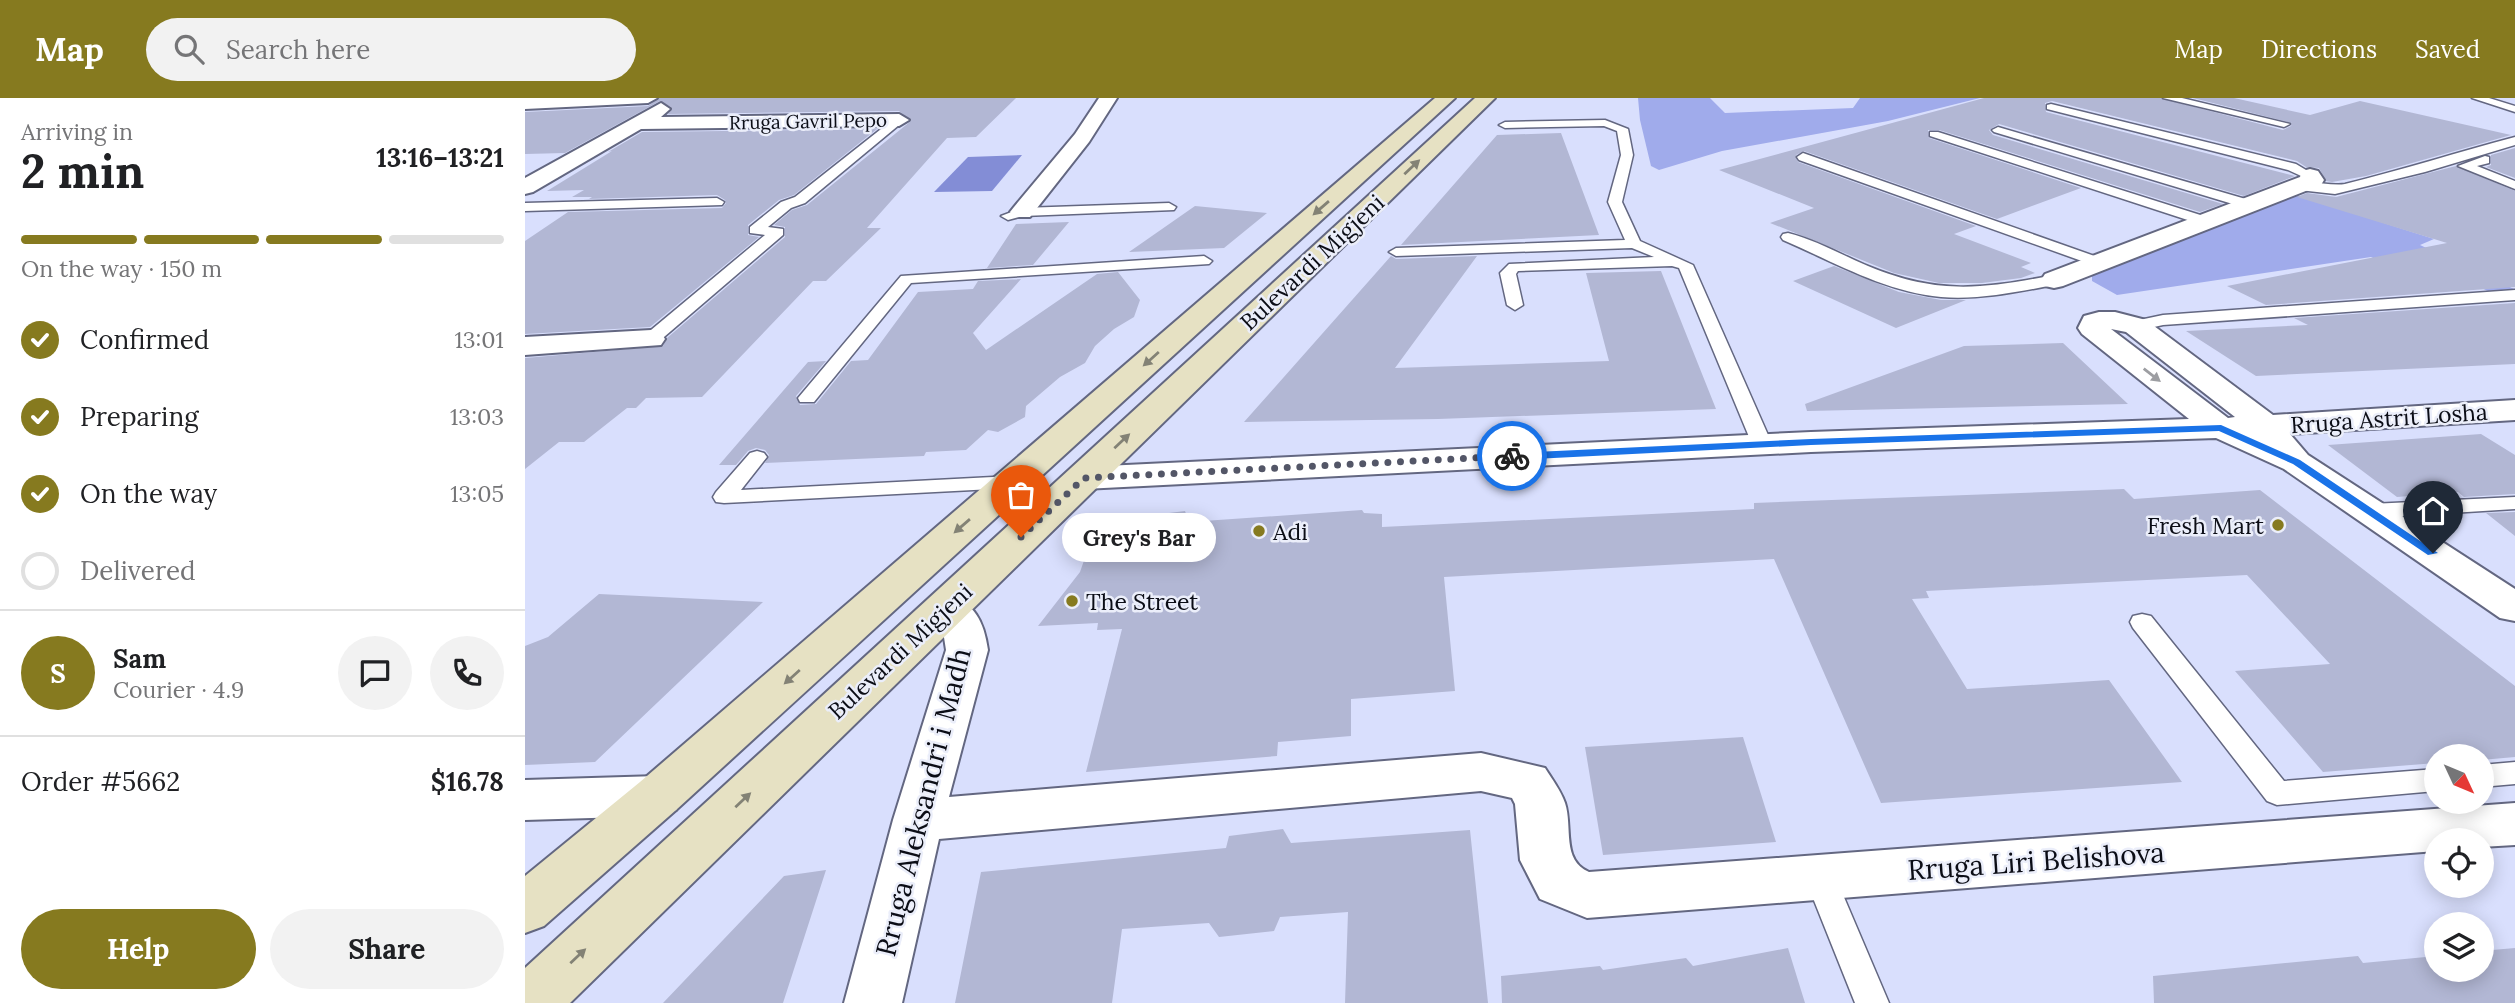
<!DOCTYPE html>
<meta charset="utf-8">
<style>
:root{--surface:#fff;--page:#f2f2f2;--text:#202124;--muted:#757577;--line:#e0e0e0;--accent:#867a1f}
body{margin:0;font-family:Lora,serif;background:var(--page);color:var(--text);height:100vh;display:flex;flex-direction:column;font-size:26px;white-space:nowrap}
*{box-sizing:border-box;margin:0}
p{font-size:23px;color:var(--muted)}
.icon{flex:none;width:38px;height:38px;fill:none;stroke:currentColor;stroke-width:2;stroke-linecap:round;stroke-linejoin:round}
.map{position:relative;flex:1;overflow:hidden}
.side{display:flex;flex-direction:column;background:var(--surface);width:525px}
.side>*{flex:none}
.needle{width:46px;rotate:134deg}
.buttons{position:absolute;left:1899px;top:646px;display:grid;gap:14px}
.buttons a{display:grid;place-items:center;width:70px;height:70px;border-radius:50%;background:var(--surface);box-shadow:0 4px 18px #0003;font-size:35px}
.pin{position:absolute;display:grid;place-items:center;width:60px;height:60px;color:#fff;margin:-72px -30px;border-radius:50% 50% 50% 0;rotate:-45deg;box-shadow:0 0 7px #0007}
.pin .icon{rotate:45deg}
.courier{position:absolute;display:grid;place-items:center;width:70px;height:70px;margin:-35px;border:5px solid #1a73e8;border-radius:50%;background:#fff;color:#222;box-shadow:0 2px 9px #0007}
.bubble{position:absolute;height:49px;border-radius:24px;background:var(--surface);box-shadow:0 4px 18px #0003;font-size:23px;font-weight:800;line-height:49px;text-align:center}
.overview em{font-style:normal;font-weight:800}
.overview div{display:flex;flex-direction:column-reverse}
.overview{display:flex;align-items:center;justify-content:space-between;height:119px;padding:0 21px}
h1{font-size:46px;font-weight:800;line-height:52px}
.bar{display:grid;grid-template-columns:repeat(4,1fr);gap:10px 7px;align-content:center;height:84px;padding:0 21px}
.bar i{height:9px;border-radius:5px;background:var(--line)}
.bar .selected{background:var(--accent)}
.bar p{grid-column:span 4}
.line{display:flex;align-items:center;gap:18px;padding:0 21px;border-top:2px solid var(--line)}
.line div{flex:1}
.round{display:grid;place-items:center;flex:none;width:74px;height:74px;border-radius:37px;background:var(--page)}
ol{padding:0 21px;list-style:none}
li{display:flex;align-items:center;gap:21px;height:77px}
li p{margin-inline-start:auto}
li .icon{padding:7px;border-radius:50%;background:var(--accent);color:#fff;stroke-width:4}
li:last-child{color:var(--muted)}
li i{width:38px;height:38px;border:4px solid var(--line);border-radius:50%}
.primary-button{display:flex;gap:14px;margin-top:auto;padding:14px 21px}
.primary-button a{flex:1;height:80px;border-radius:42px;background:var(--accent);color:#fff;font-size:28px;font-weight:800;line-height:80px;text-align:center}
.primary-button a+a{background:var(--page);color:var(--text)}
header{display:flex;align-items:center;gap:42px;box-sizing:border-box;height:98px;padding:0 35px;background:var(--accent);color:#fff}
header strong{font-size:33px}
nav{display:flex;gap:38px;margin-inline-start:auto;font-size:24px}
.search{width:490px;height:63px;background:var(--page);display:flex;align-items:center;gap:18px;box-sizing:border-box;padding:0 24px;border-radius:38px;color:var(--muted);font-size:26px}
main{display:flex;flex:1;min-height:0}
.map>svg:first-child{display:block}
.green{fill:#a0abeb}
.water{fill:#838dd6}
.building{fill:#b2b7d4}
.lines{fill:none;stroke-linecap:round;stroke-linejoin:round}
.service-casing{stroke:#636781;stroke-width:3}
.minor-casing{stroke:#636781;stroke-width:4}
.secondary-casing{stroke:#636781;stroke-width:4}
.service{fill:#fff;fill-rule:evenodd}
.minor{fill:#fff;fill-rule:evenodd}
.secondary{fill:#e6e1c3;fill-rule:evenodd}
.oneway{fill:#838275}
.oneway2{fill:#9d9ea2}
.route{fill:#1a73e8}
.done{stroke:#535667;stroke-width:7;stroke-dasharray:0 12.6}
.poi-dot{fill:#867a1f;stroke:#ebeefa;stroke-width:2.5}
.labels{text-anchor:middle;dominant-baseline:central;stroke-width:5;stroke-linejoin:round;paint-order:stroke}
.far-street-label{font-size:19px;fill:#0b0d16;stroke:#ebeefa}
.street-label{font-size:23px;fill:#0b0d16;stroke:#ebeefa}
.poi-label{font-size:23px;fill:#0b0d16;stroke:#ebeefa;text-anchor:start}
.near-street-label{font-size:28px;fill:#0b0d16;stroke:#ebeefa}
</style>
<header>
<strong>Map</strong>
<div class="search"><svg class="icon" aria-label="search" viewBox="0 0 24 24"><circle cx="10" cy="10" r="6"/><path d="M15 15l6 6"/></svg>Search here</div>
<nav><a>Map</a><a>Directions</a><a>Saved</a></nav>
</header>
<main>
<section class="side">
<div class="overview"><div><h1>2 min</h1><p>Arriving in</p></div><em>13:16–13:21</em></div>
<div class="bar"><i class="selected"></i><i class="selected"></i><i class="selected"></i><i></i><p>On the way · 150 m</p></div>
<ol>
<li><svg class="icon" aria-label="check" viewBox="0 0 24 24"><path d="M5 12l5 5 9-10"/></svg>Confirmed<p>13:01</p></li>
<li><svg class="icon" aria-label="check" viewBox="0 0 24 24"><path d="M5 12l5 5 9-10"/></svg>Preparing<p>13:03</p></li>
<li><svg class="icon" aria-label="check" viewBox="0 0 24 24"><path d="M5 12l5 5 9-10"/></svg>On the way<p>13:05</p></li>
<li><i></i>Delivered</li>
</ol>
<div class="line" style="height:126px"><b class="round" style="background:var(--accent);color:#fff">S</b><div><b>Sam</b><p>Courier · 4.9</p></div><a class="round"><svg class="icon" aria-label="chat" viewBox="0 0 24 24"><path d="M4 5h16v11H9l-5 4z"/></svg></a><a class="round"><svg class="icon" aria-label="phone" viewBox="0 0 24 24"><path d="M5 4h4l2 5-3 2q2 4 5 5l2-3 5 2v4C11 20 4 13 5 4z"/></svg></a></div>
<div class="line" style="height:91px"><div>Order #5662</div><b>$16.78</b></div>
<div class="primary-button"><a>Help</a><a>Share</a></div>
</section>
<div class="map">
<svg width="1990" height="905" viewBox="0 0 1990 905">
<rect width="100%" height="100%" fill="#d9dffd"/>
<path class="green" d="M 1113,0 L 1185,0 L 1200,15 L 1328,10 L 1335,0 L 1455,0 L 1363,23 L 1197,53 L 1134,72 L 1126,68 L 1115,22 Z
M 1771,97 L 1909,141 L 1895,147 L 1989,191 L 1963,193 L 1954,189 L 1874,172 L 1846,159 L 1592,197 L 1567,183 L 1567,171 L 1680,133 Z"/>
<path class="water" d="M 497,57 L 467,93 L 409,94 L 443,59 Z"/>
<path class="building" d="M 134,0 L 491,0 L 451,39 L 422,40 L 342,130 L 356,130 L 301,183 L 288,183 L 177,299 L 121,300 L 111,310 L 102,310 L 59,344 L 34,344 L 0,371 L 0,260 L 138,248 L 142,240 L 260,139 L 260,129 L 249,127 L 267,112 L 282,107 L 386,23 L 374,13 L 143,16 L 146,9 L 135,3 L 40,55 L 0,56 L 0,14 L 123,8 Z
M 1459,0 L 1635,0 L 1758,32 L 1766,28 L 1767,25 L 1668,0 L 1709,0 L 1785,17 L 1835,3 L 1986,37 L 1841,78 L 1807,84 L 1801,83 L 1794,70 L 1781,69 L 1772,63 L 1527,3 L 1520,5 L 1521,14 L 1770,78 L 1719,98 L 1474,26 L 1464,32 L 1468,37 L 1698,106 L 1675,114 L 1414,32 L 1403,32 L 1404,40 L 1556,90 L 1472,121 L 1279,53 L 1271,57 L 1273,64 L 1451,128 L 1429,136 L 1506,165 L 1496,169 L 1510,175 L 1496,180 L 1457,185 L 1414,185 L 1369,175 L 1263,132 L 1245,125 L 1289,110 L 1194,72 Z
M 352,31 L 269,97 L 254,102 L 223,127 L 223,137 L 234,139 L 125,229 L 0,236 L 0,143 L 43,114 L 197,110 L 201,105 L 200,102 L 192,97 L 64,101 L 67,99 L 47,99 L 59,92 L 22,93 L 87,53 L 83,54 L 117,34 Z
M 1036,35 L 1074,137 L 876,147 L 972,37 Z
M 1990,50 L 1990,80 L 1961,69 L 1966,67 L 1966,57 Z
M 1931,68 L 1990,93 L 1990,189 L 1741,207 L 1702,188 L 1922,145 L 1772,99 L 1782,95 L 1811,99 Z
M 670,108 L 742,115 L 699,150 L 604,154 Z
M 544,124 L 508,167 L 462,170 L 491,126 Z
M 866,158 L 871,161 L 952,158 L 870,270 L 1084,263 L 1061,175 L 1136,173 L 1191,311 L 913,321 L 719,324 Z
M 1309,168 L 1374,194 L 1416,202 L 1441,202 L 1371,230 L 1268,183 Z
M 593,174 L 615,202 L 609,219 L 589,231 L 570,248 L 560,265 L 535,279 L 501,308 L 500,319 L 473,334 L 463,332 L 441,352 L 401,354 L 399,358 L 240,365 L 244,357 L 240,352 L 231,350 L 223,353 L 211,367 L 194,367 L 283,264 L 301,263 L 271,298 L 275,307 L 291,306 L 326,263 L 343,262 L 393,194 L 448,191 L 453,183 L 496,181 L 448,235 L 461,252 L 572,176 Z
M 1990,205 L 1990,266 L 1731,278 L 1661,233 L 1783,227 L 1769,220 Z
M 1538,245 L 1603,306 L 1282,313 L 1280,306 L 1439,248 Z
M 1956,336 L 1990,357 L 1990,396 L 1939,399 L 1933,394 L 1872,399 L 1803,347 Z
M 1599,391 L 1609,401 L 1735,392 L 1990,588 L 1990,659 L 1956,662 L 1956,658 L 1911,658 L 1911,665 L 1798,674 L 1710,573 L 1805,566 L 1722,477 L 1401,493 L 1404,500 L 1387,501 L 1442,591 L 1584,582 L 1657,684 L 1356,705 L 1249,461 L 919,479 L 930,593 L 826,601 L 826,638 L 753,644 L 752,658 L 561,674 L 597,531 L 572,532 L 573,525 L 513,528 L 555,474 L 563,451 L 594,427 L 628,417 L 660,413 L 664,424 L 837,412 L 839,415 L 857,416 L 857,429 L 1229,411 L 1229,405 Z
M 1990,414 L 1990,438 L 1961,415 Z
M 74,496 L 238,504 L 70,664 L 0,667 L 0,548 L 23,539 Z
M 1218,639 L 1251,744 L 1078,757 L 1060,649 Z
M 758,731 L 766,745 L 945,732 L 963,905 L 820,905 L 823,814 L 755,819 L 749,833 L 694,839 L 684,825 L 597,831 L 587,905 L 430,905 L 456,774 L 701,750 L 704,738 Z
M 301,772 L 258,905 L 138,905 L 259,778 Z
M 1263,850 L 1280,905 L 977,905 L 976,878 L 1075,868 L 1078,872 L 1161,860 L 1168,868 Z
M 1990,850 L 1990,905 L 1629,905 L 1628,878 L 1833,858 L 1838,865 L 1911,858 L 1911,872 L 1956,872 L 1956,853 Z"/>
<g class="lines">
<g class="service-casing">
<path id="service" d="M 1638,0 L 1657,0 L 1765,26 L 1759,29 Z
M 1947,0 L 1964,0 L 1990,8 L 1990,14 Z
M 1526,6 L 1771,66 L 1791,78 L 1785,82 L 1763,72 L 1522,11 L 1522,7 Z
M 370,20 L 380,22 L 280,105 L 266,110 L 243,129 L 258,131 L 258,137 L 132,245 L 120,245 L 117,241 L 120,237 L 240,137 L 225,135 L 225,129 L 256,104 L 270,99 Z
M 1080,22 L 1103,31 L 1108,57 L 1097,104 L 1115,143 L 1168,167 L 1247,346 L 1244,350 L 1230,350 L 1227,346 L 1154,170 L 1147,168 L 993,173 L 991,176 L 998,207 L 990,212 L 982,207 L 975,175 L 984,166 L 1129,159 L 1107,150 L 871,158 L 864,154 L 871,150 L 1100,142 L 1083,104 L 1096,57 L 1092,33 L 1079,28 L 980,30 L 974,27 L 980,24 Z
M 1473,29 L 1731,104 L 1733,107 L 1726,111 L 1721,110 L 1469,34 L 1467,32 Z
M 1405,34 L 1413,34 L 1688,121 L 1690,124 L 1688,127 L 1678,127 L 1405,38 Z
M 1990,39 L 1990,47 L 1900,74 L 1810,96 L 1774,92 L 1767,88 C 1779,79 1805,89 1820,86 C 1877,72 1933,54 1990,39 Z
M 1278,55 L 1578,161 L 1581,164 L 1578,167 L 1568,167 L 1274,62 L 1272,59 Z
M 1960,58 L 1964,59 L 1964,65 L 1952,68 L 1990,83 L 1990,91 L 1933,68 Z
M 192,100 L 199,104 L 197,107 L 0,113 L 0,105 Z
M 644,105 L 651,109 L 649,112 L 498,118 L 483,122 L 476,118 L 497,110 Z
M 1263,135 C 1291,142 1317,157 1343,168 C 1413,197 1457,191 1529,177 L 1537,182 L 1529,187 C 1492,194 1454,202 1416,199 C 1360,194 1309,164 1258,142 L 1256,139 L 1258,136 Z
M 679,158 L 687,163 L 684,166 L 386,185 L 289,304 L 275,304 L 273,300 L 376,178 Z
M 1990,192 L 1990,202 L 1638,227 L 1611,233 L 1603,228 L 1605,224 L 1638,217 Z
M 232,353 L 239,355 L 242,359 L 216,392 L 487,378 L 494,380 L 497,384 L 494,388 L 487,390 L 199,405 L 191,404 L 188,399 L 191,394 L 225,355 Z
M 1990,399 L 1990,411 L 1846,420 L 1838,418 L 1835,413 L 1838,408 L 1846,406 Z
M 1617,516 L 1626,518 L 1759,683 L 1911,671 L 1911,693 L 1752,707 L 1742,703 L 1608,530 L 1605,524 L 1608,518 Z
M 1990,664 L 1990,686 L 1956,689 L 1956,667 Z
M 1296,767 L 1307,771 L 1364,905 L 1330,905 L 1280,780 L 1285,771 Z"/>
</g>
<g class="minor-casing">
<path id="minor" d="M 0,0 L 132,0 L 123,5 L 0,11 Z
M 574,0 L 592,0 L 564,44 L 505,119 L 489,119 L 485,114 L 489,109 L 550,36 Z
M 136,5 L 145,11 L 136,19 L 374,16 L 384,22 L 374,28 L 116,31 L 8,94 L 0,96 L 0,80 Z
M 1785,71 L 1793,73 L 1799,82 L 1796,87 L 1538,188 L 1529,190 L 1520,188 L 1516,182 L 1520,176 L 1775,79 L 1777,73 Z
M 1574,214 L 1590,214 L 1621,222 L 1748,317 L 1990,302 L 1990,322 L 1765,336 L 1783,357 L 1990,491 L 1990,523 L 1975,520 L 1759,371 L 1691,340 L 1286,354 L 559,391 L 547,387 L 541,380 L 547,373 L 559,369 L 1286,334 L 1664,321 L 1557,236 L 1553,230 L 1559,218 ZM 1586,231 L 1601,234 L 1710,319 L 1703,320 Z
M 126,232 L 136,235 L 140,241 L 136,247 L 0,257 L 0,239 Z
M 421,497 C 450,504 459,524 463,552 L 424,699 L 956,655 L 1020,670 C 1027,681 1036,693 1040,705 C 1048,729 1036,762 1064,774 L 1990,705 L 1990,747 L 1956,749 L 1956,742 L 1911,742 L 1911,753 L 1062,820 L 1015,801 L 995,762 L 990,706 L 987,700 L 956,693 L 414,741 L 377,905 L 319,905 L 368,722 L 421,552 L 418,533 L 400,510 L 406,500 Z
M 133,678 L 151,684 L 158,698 L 151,712 L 133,718 L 0,722 L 0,682 Z"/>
</g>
<g class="secondary-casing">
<path id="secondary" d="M 910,0 L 930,0 L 151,712 L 19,828 L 0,835 L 0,778 L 115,684 Z
M 950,0 L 970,0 L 45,905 L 0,905 L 0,870 Z"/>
</g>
<use href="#service" class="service"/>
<use href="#minor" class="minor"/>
<use href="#secondary" class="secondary"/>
</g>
<defs><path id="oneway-solid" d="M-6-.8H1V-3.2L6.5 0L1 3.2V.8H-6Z" transform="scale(1.75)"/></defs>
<g class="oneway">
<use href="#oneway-solid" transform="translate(887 69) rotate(-43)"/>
<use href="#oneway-solid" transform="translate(796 110) rotate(139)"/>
<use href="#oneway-solid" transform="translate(626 261) rotate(138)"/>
<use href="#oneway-solid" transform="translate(597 343) rotate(-43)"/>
<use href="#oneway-solid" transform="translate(437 428) rotate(139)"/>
<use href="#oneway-solid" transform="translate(267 579) rotate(138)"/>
<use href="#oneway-solid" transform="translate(218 702) rotate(-43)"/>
<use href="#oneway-solid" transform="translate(53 858) rotate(-43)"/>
</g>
<use class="oneway2" href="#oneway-solid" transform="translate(1627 277) rotate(38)"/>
<path class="route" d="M 1696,327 L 1775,362 L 1913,455 L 1903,457 L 1768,366 L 1694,333 L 1286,347 L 987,362 L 982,358 L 987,355 L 1286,341 Z"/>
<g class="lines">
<path class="done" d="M 496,439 L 559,380 L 987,358"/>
</g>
<g class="poi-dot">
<circle cx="1753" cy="427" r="7"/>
<circle cx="734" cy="433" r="7"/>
<circle cx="547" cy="503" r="7"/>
</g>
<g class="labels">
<g class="far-street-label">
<text transform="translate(283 23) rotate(-1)">Rruga Gavril Pepo</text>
</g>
<g class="street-label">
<text transform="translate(787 164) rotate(-43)">Bulevardi Migjeni</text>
<text transform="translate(1864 320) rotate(-4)">Rruga Astrit Losha</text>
<text transform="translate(375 553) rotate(-43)">Bulevardi Migjeni</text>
</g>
<g class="poi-label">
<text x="1739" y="427" text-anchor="end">Fresh Mart</text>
<text x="748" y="433">Adi</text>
<text x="561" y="503">The Street</text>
</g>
<g class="near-street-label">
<text transform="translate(398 704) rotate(-76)">Rruga Aleksandri i Madh</text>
<text transform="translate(1511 763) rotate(-4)">Rruga Liri Belishova</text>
</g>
</g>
</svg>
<div class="buttons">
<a><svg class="needle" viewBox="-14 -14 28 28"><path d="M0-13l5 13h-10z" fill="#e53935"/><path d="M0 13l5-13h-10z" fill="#757577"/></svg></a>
<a><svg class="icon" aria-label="locate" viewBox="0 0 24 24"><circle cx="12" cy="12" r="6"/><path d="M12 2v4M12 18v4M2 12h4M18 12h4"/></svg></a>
<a><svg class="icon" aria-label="layers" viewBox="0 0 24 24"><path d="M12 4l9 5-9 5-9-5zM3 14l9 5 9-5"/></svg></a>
</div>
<div class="pin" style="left:496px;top:439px;background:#ea580c"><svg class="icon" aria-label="bag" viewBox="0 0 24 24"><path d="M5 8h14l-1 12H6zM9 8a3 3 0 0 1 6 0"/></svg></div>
<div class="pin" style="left:1908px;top:455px;background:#1f2937"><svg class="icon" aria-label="home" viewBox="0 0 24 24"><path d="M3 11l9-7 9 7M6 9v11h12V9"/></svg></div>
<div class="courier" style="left:987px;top:358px"><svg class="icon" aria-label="bike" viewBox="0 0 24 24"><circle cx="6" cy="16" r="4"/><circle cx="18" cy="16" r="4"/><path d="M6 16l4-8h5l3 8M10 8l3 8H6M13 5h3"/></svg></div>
<div class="bubble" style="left:537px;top:415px;width:154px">Grey's Bar</div>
</div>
</main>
